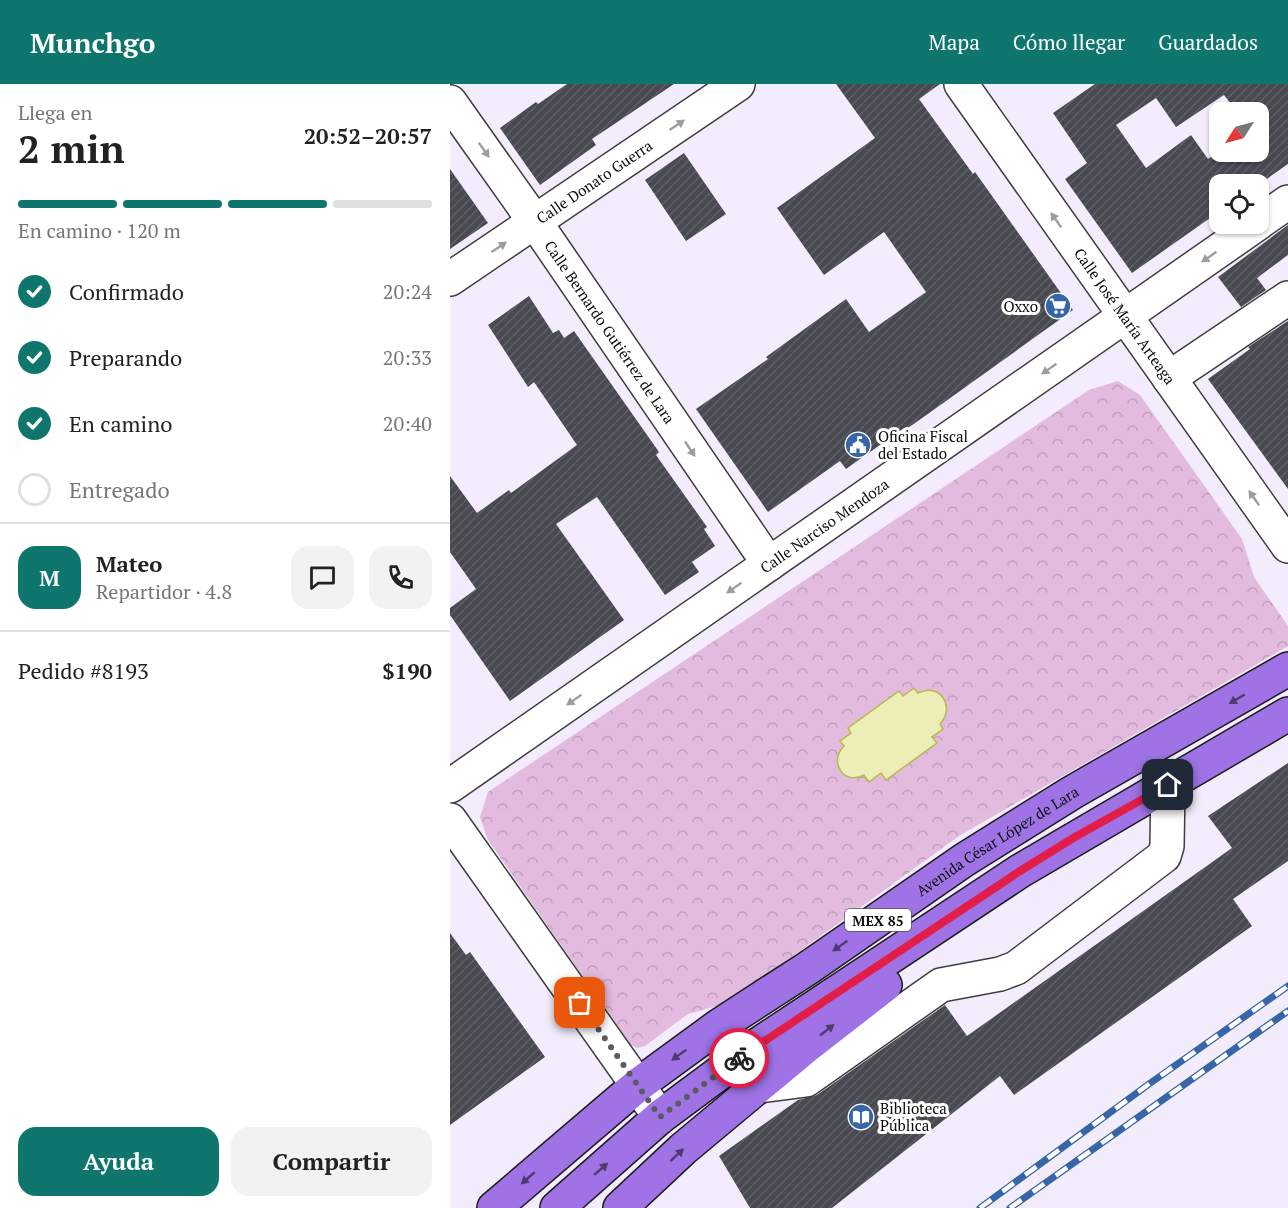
<!DOCTYPE html>
<html lang="es">
<meta charset="utf-8">
<style>
:root{--surface:#fff;--page:#f2f2f2;--text:#222;--muted:#767676;--line:#e0e0e0;--accent:#0f766e}
body{margin:0;font-family:"PT Serif",serif;background:var(--page);color:var(--text);height:100vh;display:flex;flex-direction:column;font-size:22px;white-space:nowrap}
*{box-sizing:border-box;margin:0}
p{font-size:20px;color:var(--muted)}
.icon{flex:none;width:33px;height:33px;fill:none;stroke:currentColor;stroke-width:2;stroke-linecap:round;stroke-linejoin:round}
.map{position:relative;flex:1;overflow:hidden}
.details{display:flex;flex-direction:column;background:var(--surface);width:450px}
.details>*{flex:none}
.needle{width:39px;rotate:234deg}
.fabs{position:absolute;left:759px;top:18px;display:grid;gap:12px}
.fabs a{display:grid;place-items:center;width:60px;height:60px;border-radius:12px;background:var(--surface);box-shadow:0 2px 4px #0004;font-size:30px}
.pin{position:absolute;display:grid;place-items:center;width:51px;height:51px;color:#fff;margin:-26px;border-radius:12px;box-shadow:0 3px 9px #0006}
.courier{position:absolute;display:grid;place-items:center;width:60px;height:60px;margin:-30px;border:4px solid #e11d48;border-radius:50%;background:#fff;color:#222;box-shadow:0 2px 8px #0007}
.summary em{font-style:normal;font-weight:600}
.summary div{display:flex;flex-direction:column-reverse}
.summary{display:flex;align-items:center;justify-content:space-between;height:102px;padding:0 18px}
h1{font-size:39px;font-weight:600;line-height:45px}
.bar{display:grid;grid-template-columns:repeat(4,1fr);gap:9px 6px;align-content:center;height:72px;padding:0 18px}
.bar i{height:8px;border-radius:4px;background:var(--line)}
.bar .current{background:var(--accent)}
.bar p{grid-column:span 4}
.line{display:flex;align-items:center;gap:15px;padding:0 18px;border-top:2px solid var(--line)}
.line div{flex:1}
.round{display:grid;place-items:center;flex:none;width:63px;height:63px;border-radius:18px;background:var(--page)}
ol{padding:0 18px;list-style:none}
li{display:flex;align-items:center;gap:18px;height:66px}
li p{margin-inline-start:auto}
li .icon{padding:6px;border-radius:50%;background:var(--accent);color:#fff;stroke-width:4}
li:last-child{color:var(--muted)}
li i{width:33px;height:33px;border:3px solid var(--line);border-radius:50%}
.primary-button{display:flex;gap:12px;margin-top:auto;padding:12px 18px}
.primary-button a{flex:1;height:69px;border-radius:18px;background:var(--accent);color:#fff;font-size:24px;font-weight:600;line-height:69px;text-align:center}
.primary-button a+a{background:var(--page);color:var(--text)}
header{display:flex;align-items:center;gap:36px;box-sizing:border-box;height:84px;padding:0 30px;background:var(--accent);color:#fff}
header strong{font-size:28px}
nav{display:flex;gap:33px;margin-inline-start:auto;font-size:21px}
main{display:flex;flex:1;min-height:0}
.map>svg:first-child{display:block}
.park{fill:url(#park-crowns)}
.water{fill:#ededb8;stroke:#b7ba49;stroke-width:1.5}
.building{fill:url(#building-hatch);fill-rule:evenodd}
.lines{fill:none;stroke-linecap:round;stroke-linejoin:round}
.minor-casing{stroke:#3e3e3e;stroke-width:36}
.major-casing{stroke:#1c1c1c;stroke-width:36}
.minor{stroke:#fff;stroke-width:33}
.major{stroke:#9f73e6;stroke-width:33}
.rail-casing{stroke:#3766a8;stroke-width:7}
.rail{stroke:#fff;stroke-width:4.5;stroke-dasharray:14;stroke-linecap:butt}
.oneway{fill:#9d9d9d}
.oneway2{fill:#4e3a6e}
.done{stroke:#5c5a5f;stroke-width:6;stroke-dasharray:0 10.8}
.route{stroke:#e11d48;stroke-width:8}
.labels{text-anchor:middle;dominant-baseline:central;stroke-width:6;stroke-linejoin:round;paint-order:stroke}
.shield{fill:#fff;stroke:#545454;stroke-width:1.5}
.shield-label{font-size:14px;font-weight:bold;fill:#0b0b0b}
.street-label{font-size:15px;fill:#0b0b0b;stroke:#fff}
.poi-label{font-size:15px;fill:#0b0b0b;stroke:#fff;text-anchor:start}
</style>
<header>
<strong>Munchgo</strong>
<nav><a>Mapa</a><a>Cómo llegar</a><a>Guardados</a></nav>
</header>
<main>
<section class="details">
<div class="summary"><div><h1>2 min</h1><p>Llega en</p></div><em>20:52–20:57</em></div>
<div class="bar"><i class="current"></i><i class="current"></i><i class="current"></i><i></i><p>En camino · 120 m</p></div>
<ol>
<li><svg class="icon" aria-label="check" viewBox="0 0 24 24"><path d="M5 12l5 5 9-10"/></svg>Confirmado<p>20:24</p></li>
<li><svg class="icon" aria-label="check" viewBox="0 0 24 24"><path d="M5 12l5 5 9-10"/></svg>Preparando<p>20:33</p></li>
<li><svg class="icon" aria-label="check" viewBox="0 0 24 24"><path d="M5 12l5 5 9-10"/></svg>En camino<p>20:40</p></li>
<li><i></i>Entregado</li>
</ol>
<div class="line" style="height:108px"><b class="round" style="background:var(--accent);color:#fff">M</b><div><b>Mateo</b><p>Repartidor · 4.8</p></div><a class="round"><svg class="icon" aria-label="chat" viewBox="0 0 24 24"><path d="M4 5h16v11H9l-5 4z"/></svg></a><a class="round"><svg class="icon" aria-label="phone" viewBox="0 0 24 24"><path d="M5 4h4l2 5-3 2q2 4 5 5l2-3 5 2v4C11 20 4 13 5 4z"/></svg></a></div>
<div class="line" style="height:78px"><div>Pedido #8193</div><b>$190</b></div>
<div class="primary-button"><a>Ayuda</a><a>Compartir</a></div>
</section>
<div class="map">
<svg width="838" height="1124" viewBox="0 0 838 1124">
<defs>
<pattern id="park-crowns" width="20" height="18" patternUnits="userSpaceOnUse" patternTransform="scale(1.5)"><rect width="20" height="18" fill="#e2bbde"/><path d="M2 6a3 3 0 1 1 6 0M12 15a3 3 0 1 1 6 0" fill="none" stroke="#c19fbd"/></pattern>
<pattern id="building-hatch" width="6" height="6" patternUnits="userSpaceOnUse" patternTransform="scale(1.5)"><rect width="6" height="6" fill="#494952"/><path d="M-1 1l2-2M0 6l6-6M5 7l2-2" fill="none" stroke="#5f5f66"/></pattern>
</defs>
<rect width="100%" height="100%" fill="#f3ecfc"/>
<path class="park" d="M 668,297 L 690,311 L 792,455 L 804,493 L 838,542 L 838,562 L 509,752 L 278,919 L 238,930 L 195,962 L 187,964 L 180,960 L 38,756 L 30,733 L 38,708 L 639,306 Z"/>
<path class="water" d="M 464,604 L 468,609 C 490,598 506,623 490,640 L 493,645 L 482,653 L 487,659 L 436,696 L 431,689 L 419,698 L 414,691 C 394,702 378,678 394,662 L 390,657 L 401,649 L 398,644 L 449,607 L 453,612 Z"/>
<path class="building" d="M 117,0 L 224,0 L 142,55 L 146,61 L 90,101 L 50,44 L 86,18 L 88,20 Z
M 386,0 L 490,0 L 469,15 L 523,90 L 525,88 L 623,226 L 475,332 L 455,346 L 454,344 L 396,385 L 390,377 L 318,428 L 246,325 L 318,275 L 316,273 L 396,215 L 419,248 L 476,208 L 434,148 L 374,191 L 327,124 L 425,54 Z
M 645,0 L 838,0 L 838,80 L 808,101 L 770,100 L 770,127 L 682,189 L 615,95 L 637,79 L 603,29 ZM 774,11 L 787,28 L 808,28 L 808,68 L 770,67 L 758,75 L 741,51 L 696,84 L 666,41 L 706,14 L 726,43 Z
M 234,69 L 276,130 L 236,157 L 195,96 Z
M 0,85 L 38,139 L 0,165 Z
M 838,141 L 838,171 L 807,194 L 816,206 L 791,223 L 768,193 Z
M 79,212 L 103,249 L 109,246 L 114,254 L 124,247 L 209,368 L 206,371 L 257,443 L 254,445 L 265,462 L 242,478 L 249,488 L 215,511 L 147,413 L 106,440 L 174,536 L 60,617 L 0,531 L 0,524 L 26,505 L 0,468 L 0,392 L 27,429 L 59,406 L 61,409 L 127,361 L 84,298 L 78,303 L 38,241 Z
M 838,237 L 838,405 L 758,295 L 800,265 L 798,263 Z
M 838,679 L 838,777 L 783,815 L 802,842 L 564,1011 L 550,992 L 382,1124 L 300,1124 L 269,1072 L 348,1016 L 367,1011 L 495,921 L 517,952 L 782,764 L 758,732 Z
M 0,849 L 16,871 L 20,868 L 95,973 L 0,1041 Z"/>
<g class="lines">
<g class="minor-casing">
<g id="minor">
<path id="s1" d="M 511,0 L 838,462"/>
<path id="s2" d="M 0,18 L 85,138 L 319,480"/>
<path d="M 808,139 L 838,118"/>
<path id="s3" d="M 0,195 L 288,0"/>
<path d="M 719,294 L 838,214"/>
<path id="s4" d="M 0,702 L 807,140"/>
<path d="M 0,736 L 210,1033"/>
<path d="M 310,1002 L 356,996 L 491,901 L 550,890 L 566,884 L 714,772 L 717,762 L 718,701"/>
</g>
</g>
<g class="major-casing">
<g id="major">
<path id="s5" d="M 44,1124 L 188,1001 L 270,941 L 358,884 L 514,776 L 623,708 L 838,585"/>
<path d="M 107,1124 L 210,1033 L 303,964 L 570,787 L 838,630"/>
<path d="M 170,1124 L 233,1065 L 354,964 L 435,901"/>
</g>
</g>
<use href="#minor" class="minor"/>
<use href="#major" class="major"/>
<g class="rail-casing">
<path id="rail" d="M 530,1124 L 699,1000 L 838,902
M 560,1124 L 838,927"/>
</g>
<use href="#rail" class="rail"/>
</g>
<defs><path id="oneway-solid" d="M-6-.8H1V-3.2L6.5 0L1 3.2V.8H-6Z" transform="scale(1.5)"/></defs>
<g class="oneway">
<use href="#oneway-solid" transform="translate(227 41) rotate(-34)"/>
<use href="#oneway-solid" transform="translate(34 66) rotate(55)"/>
<use href="#oneway-solid" transform="translate(606 136) rotate(-125)"/>
<use href="#oneway-solid" transform="translate(49 163) rotate(-34)"/>
<use href="#oneway-solid" transform="translate(759 173) rotate(145)"/>
<use href="#oneway-solid" transform="translate(599 285) rotate(145)"/>
<use href="#oneway-solid" transform="translate(240 365) rotate(56)"/>
<use href="#oneway-solid" transform="translate(804 414) rotate(-125)"/>
<use href="#oneway-solid" transform="translate(284 504) rotate(145)"/>
<use href="#oneway-solid" transform="translate(124 616) rotate(145)"/>
</g>
<g class="oneway2">
<use href="#oneway-solid" transform="translate(787 615) rotate(150)"/>
<use href="#oneway-solid" transform="translate(390 862) rotate(145)"/>
<use href="#oneway-solid" transform="translate(377 946) rotate(-38)"/>
<use href="#oneway-solid" transform="translate(229 971) rotate(144)"/>
<use href="#oneway-solid" transform="translate(227 1071) rotate(-43)"/>
<use href="#oneway-solid" transform="translate(151 1085) rotate(-41)"/>
<use href="#oneway-solid" transform="translate(78 1094) rotate(139)"/>
</g>
<g class="lines">
<path class="done" d="M 130,919 L 210,1033 L 289,974"/>
<path class="route" d="M 289,974 L 570,787 L 625,753 L 718,701"/>
</g>
<defs>
<g id="supermarket-disc" transform="scale(1.35)"><circle r="9.5" fill="#3766a8" stroke="#fff"/><path d="M-6-5.5h2.5l.6 2H6L4.5 2H-2.5L-4.4-4H-6ZM-1.5 3.2a1.3 1.3 0 1 0 .1 0ZM3 3.2a1.3 1.3 0 1 0 .1 0Z" fill="#fff"/></g>
<g id="civic-disc" transform="scale(1.35)"><circle r="9.5" fill="#3766a8" stroke="#fff"/><path d="M-.6-6.5H3V-4.5H.6V-3L4-1V1h2V6H-6V1h2V-1L-.6-3ZM-1.2 2.5V6h2.4V2.5Z" fill="#fff"/></g>
<g id="library-disc" transform="scale(1.35)"><circle r="9.5" fill="#3766a8" stroke="#fff"/><path d="M-6-4Q-3-5.5-.7-3.5V5Q-3 3-6 4ZM6-4Q3-5.5 .7-3.5V5Q3 3 6 4Z" fill="#fff"/></g>
</defs>
<g fill-rule="evenodd">
<use href="#supermarket-disc" x="608" y="222"/>
<use href="#civic-disc" x="408" y="361"/>
<use href="#library-disc" x="411" y="1033"/>
</g>
<g class="labels">
<rect class="shield" x="395" y="825" width="66" height="22" rx="4.5"/>
<g class="shield-label">
<text x="428" y="836">MEX 85</text>
</g>
<g class="street-label">
<text stroke="none"><textPath href="#s3" startOffset="174">Calle Donato Guerra</textPath></text>
<text stroke="none"><textPath href="#s1" startOffset="284">Calle José María Arteaga</textPath></text>
<text stroke="none"><textPath href="#s2" startOffset="280">Calle Bernardo Gutiérrez de Lara</textPath></text>
<text stroke="none"><textPath href="#s4" startOffset="456">Calle Narciso Mendoza</textPath></text>
<text stroke="none"><textPath href="#s5" startOffset="624">Avenida César López de Lara</textPath></text>
</g>
<g class="poi-label">
<text x="588" y="222" text-anchor="end">Oxxo</text>
<text x="428" y="352">Oficina Fiscal<tspan x="428" dy="17">del Estado</tspan></text>
<text x="430" y="1024">Biblioteca<tspan x="430" dy="17">Pública</tspan></text>
</g>
</g>
</svg>
<div class="fabs">
<a><svg class="needle" viewBox="-14 -14 28 28"><path d="M0-13l5 13h-10z" fill="#e53935"/><path d="M0 13l5-13h-10z" fill="#767676"/></svg></a>
<a><svg class="icon" aria-label="locate" viewBox="0 0 24 24"><circle cx="12" cy="12" r="6"/><path d="M12 2v4M12 18v4M2 12h4M18 12h4"/></svg></a>
</div>
<div class="pin" style="left:130px;top:919px;background:#ea580c"><svg class="icon" aria-label="bag" viewBox="0 0 24 24"><path d="M5 8h14l-1 12H6zM9 8a3 3 0 0 1 6 0"/></svg></div>
<div class="pin" style="left:718px;top:701px;background:#1f2937"><svg class="icon" aria-label="home" viewBox="0 0 24 24"><path d="M3 11l9-7 9 7M6 9v11h12V9"/></svg></div>
<div class="courier" style="left:289px;top:974px"><svg class="icon" aria-label="bike" viewBox="0 0 24 24"><circle cx="6" cy="16" r="4"/><circle cx="18" cy="16" r="4"/><path d="M6 16l4-8h5l3 8M10 8l3 8H6M13 5h3"/></svg></div>
</div>
</main>
